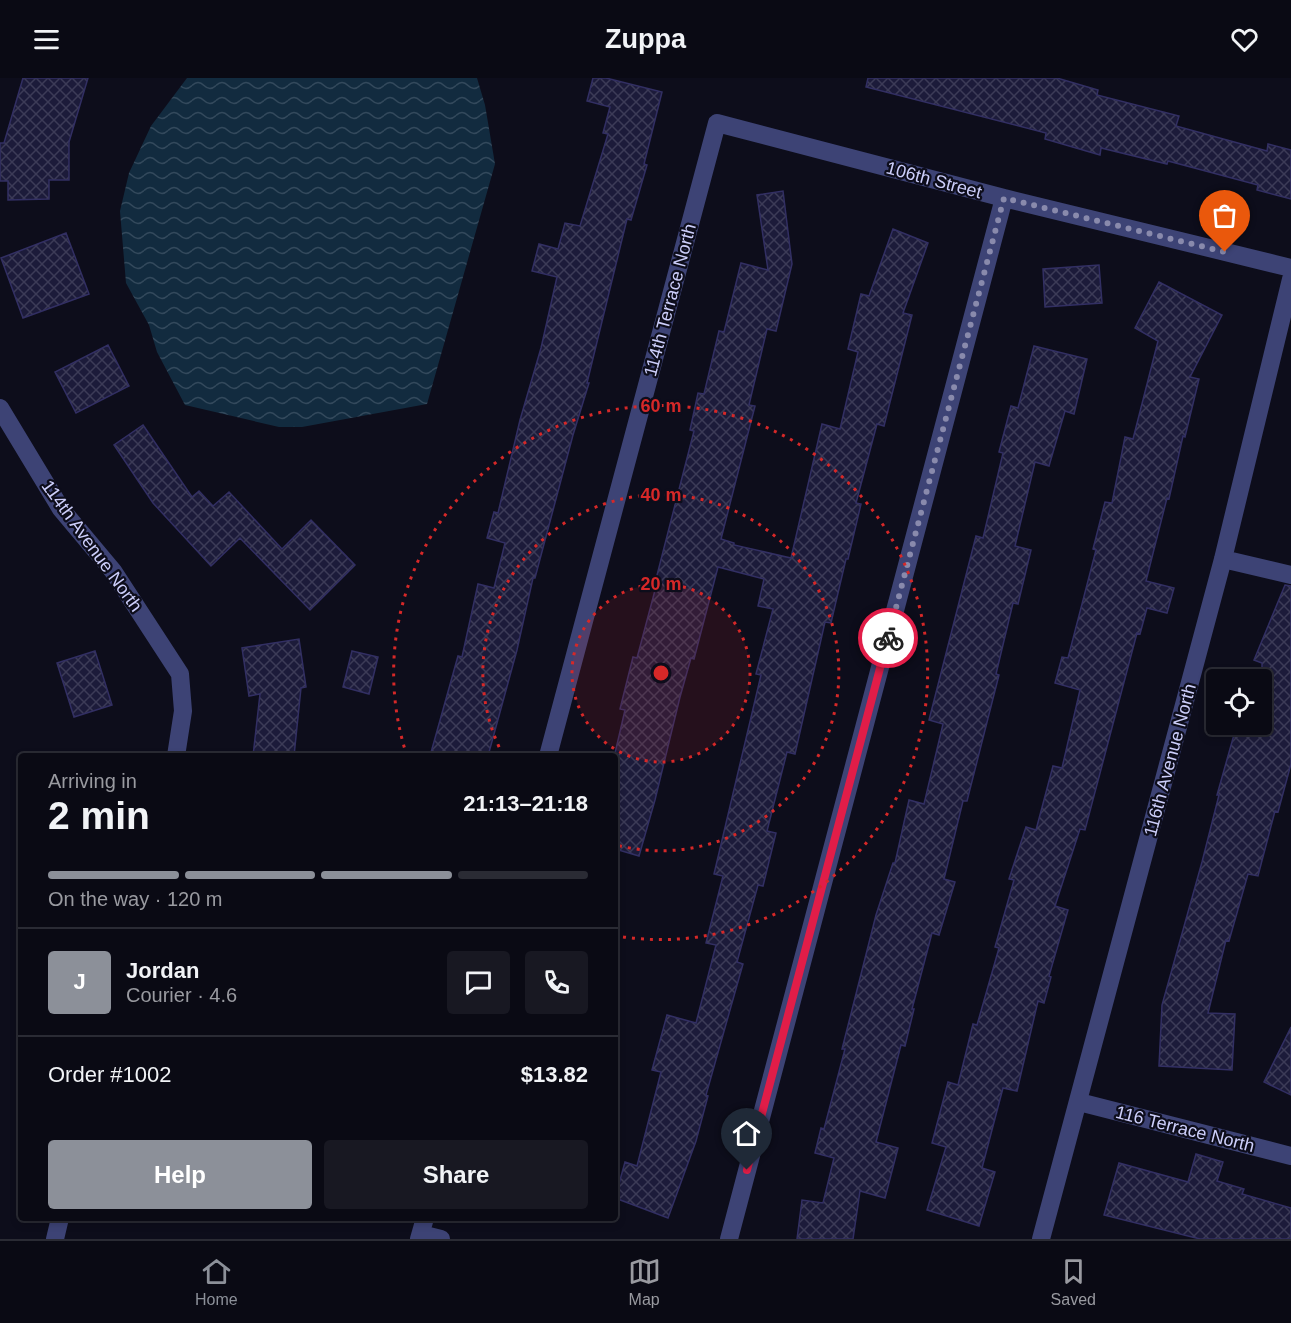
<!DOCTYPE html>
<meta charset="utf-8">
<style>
:root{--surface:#0a0a14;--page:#181822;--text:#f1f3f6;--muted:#999aa0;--line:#2a2b34;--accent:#8c9099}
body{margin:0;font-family:Helvetica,sans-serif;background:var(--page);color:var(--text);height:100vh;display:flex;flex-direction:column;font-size:22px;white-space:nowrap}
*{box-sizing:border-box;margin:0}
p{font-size:20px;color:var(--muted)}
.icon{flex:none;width:33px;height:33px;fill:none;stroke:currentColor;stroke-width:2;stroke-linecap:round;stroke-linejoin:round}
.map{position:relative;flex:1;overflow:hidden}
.sheet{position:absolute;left:18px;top:675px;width:600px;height:468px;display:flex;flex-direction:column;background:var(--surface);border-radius:6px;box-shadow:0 3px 9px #0003,0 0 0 2px var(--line)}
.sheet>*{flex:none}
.tools{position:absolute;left:1206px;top:591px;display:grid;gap:12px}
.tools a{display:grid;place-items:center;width:66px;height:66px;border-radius:6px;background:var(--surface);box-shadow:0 3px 9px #0003,0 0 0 2px var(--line);font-size:30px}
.pin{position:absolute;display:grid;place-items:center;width:51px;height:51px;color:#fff;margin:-62px -26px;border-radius:50% 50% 50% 0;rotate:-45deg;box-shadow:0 0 6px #0007}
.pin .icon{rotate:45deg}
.courier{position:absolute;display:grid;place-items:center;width:60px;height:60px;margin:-30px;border:4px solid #e11d48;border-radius:50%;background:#fff;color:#222;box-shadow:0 2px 8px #0007}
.headline em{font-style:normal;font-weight:600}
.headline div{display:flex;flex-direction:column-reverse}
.headline{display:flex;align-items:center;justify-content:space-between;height:102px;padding:0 30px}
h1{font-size:39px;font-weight:600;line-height:45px}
.bar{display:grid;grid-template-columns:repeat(4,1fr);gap:9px 6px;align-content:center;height:72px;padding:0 30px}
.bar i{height:8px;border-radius:4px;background:var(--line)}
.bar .selected{background:var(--accent)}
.bar p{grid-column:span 4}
.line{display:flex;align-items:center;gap:15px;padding:0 30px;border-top:2px solid var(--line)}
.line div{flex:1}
.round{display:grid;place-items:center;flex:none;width:63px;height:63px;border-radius:6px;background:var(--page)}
.primary-button{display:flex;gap:12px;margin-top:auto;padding:12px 30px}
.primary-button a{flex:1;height:69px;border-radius:6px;background:var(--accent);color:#fff;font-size:24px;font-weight:600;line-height:69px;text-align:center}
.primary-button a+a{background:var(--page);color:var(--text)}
header{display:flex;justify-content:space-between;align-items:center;height:78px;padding:0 30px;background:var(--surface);font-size:27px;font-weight:600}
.tabs{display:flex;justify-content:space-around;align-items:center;height:84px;border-top:2px solid var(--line);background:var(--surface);font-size:16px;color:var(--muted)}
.tabs a{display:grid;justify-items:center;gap:3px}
.tabs .selected{color:var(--accent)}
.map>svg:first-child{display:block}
.water{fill:url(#water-waves)}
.building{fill:url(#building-cross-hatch);stroke:#322f63;stroke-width:1.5}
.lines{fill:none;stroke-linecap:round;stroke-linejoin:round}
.minor{stroke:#3d4375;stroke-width:18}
.done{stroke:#898aac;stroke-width:6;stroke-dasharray:0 10.8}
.route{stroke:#e11d48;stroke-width:8}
.ring{fill:none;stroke:#d62828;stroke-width:3;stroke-dasharray:3 6}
.labels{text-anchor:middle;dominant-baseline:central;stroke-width:4.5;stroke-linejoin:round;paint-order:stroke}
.street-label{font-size:18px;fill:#cccefa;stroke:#0d0d1b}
.centre{fill:#d62828;stroke:#0d0d1b;stroke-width:3}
.ring-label{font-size:18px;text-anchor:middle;font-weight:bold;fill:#d62828;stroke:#0d0d1b;stroke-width:4.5;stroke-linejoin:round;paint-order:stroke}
</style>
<header><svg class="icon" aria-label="menu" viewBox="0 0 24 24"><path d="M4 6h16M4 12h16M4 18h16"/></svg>Zuppa<svg class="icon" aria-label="heart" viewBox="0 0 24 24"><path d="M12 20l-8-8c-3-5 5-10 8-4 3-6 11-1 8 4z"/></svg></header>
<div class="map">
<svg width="1291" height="1161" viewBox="0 0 1291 1161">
<defs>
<pattern id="water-waves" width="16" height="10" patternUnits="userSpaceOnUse" patternTransform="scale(1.5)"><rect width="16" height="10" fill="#122b3f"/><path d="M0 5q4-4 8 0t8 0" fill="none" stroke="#33495c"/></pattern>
<pattern id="building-cross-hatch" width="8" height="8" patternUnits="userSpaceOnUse" patternTransform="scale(1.5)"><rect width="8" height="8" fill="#1c1b3a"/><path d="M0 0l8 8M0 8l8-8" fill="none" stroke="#3c3b57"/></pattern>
</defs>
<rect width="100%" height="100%" fill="#0d0d1b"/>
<path class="water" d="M 187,0 L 477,0 L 485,27 L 495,86 L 427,326 L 302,349 L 279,349 L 185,327 L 157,274 L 149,247 L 126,205 L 120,133 L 129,95 L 151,48 Z"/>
<path class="building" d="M 23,0 L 88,0 L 69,64 L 69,102 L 49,102 L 49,121 L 8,122 L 8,103 L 0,103 L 0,65 L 4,65 Z
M 593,0 L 606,0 L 662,14 L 644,86 L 647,87 L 631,142 L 627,141 L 587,305 L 589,305 L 573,357 L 535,500 L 533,500 L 517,572 L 488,678 L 430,678 L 458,578 L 462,579 L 478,506 L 494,510 L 505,465 L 487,460 L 494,434 L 498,435 L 520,342 L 541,270 L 557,199 L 532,193 L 539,166 L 558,171 L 565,145 L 580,148 L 608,56 L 603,55 L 610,29 L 587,23 Z
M 868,0 L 1057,0 L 1098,12 L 1097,17 L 1179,38 L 1176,48 L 1267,73 L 1268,66 L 1291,72 L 1291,121 L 1257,112 L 1258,107 L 1168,83 L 1167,86 L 1101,70 L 1100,77 L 1045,61 L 1046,55 L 866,9 Z
M 783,113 L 792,186 L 776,253 L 767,251 L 749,327 L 755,328 L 721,461 L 734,465 L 734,467 L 791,480 L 822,346 L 840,351 L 858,274 L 848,271 L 861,216 L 869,218 L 893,151 L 928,165 L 903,235 L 912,237 L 884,348 L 877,346 L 856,425 L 861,426 L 848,481 L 846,481 L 831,545 L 825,544 L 795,676 L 787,674 L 767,753 L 776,755 L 763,808 L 758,807 L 737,884 L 743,886 L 706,1017 L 708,1018 L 696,1063 L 668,1140 L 615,1120 L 625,1084 L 637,1088 L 661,994 L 652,992 L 667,937 L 696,945 L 716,867 L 706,865 L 723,798 L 714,796 L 761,597 L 756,596 L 773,531 L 758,528 L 764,501 L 718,489 L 694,581 L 691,580 L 680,619 L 655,722 L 639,778 L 615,771 L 615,675 L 625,632 L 620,631 L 633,579 L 637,580 L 658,501 L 656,501 L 694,353 L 690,352 L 698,315 L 704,316 L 719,253 L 724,254 L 741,185 L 768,192 L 757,117 Z
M 66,155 L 89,216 L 23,240 L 1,180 Z
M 1099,187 L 1102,225 L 1045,229 L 1043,191 Z
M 1159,204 L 1222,237 L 1190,299 L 1199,301 L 1185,359 L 1183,358 L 1169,421 L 1167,420 L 1146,503 L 1174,510 L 1167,535 L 1147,530 L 1140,556 L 1137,555 L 1085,752 L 1080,751 L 1055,828 L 1068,832 L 1049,898 L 1051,899 L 1044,925 L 1038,923 L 1017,1013 L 1003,1010 L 982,1090 L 995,1094 L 979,1148 L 927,1132 L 946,1069 L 932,1065 L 948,1004 L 958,1007 L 973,946 L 977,947 L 999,870 L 995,869 L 1014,802 L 1009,801 L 1026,749 L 1036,752 L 1053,688 L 1062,690 L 1080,612 L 1055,605 L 1062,579 L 1068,580 L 1096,472 L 1093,471 L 1105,424 L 1112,425 L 1125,359 L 1133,361 L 1158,263 L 1135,250 Z
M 108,267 L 129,308 L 76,335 L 55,294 Z
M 1034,268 L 1087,281 L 1074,336 L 1065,333 L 1049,388 L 1035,384 L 1015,468 L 1031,472 L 1018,526 L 1013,525 L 996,596 L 999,597 L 967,723 L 963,723 L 944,801 L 955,804 L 939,857 L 932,855 L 912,931 L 914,931 L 905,968 L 901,967 L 876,1064 L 898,1070 L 885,1120 L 860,1113 L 853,1161 L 797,1161 L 802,1122 L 823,1125 L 834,1080 L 815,1075 L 821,1050 L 824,1051 L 845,971 L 842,971 L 856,916 L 876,837 L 893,785 L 895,785 L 909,722 L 924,726 L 943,646 L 929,642 L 976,458 L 983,460 L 1003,375 L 999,374 L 1011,328 L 1018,330 Z
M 143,347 L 192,419 L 199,413 L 213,428 L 229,414 L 282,471 L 311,442 L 355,487 L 310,532 L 240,460 L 211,488 L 153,425 L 114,367 Z
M 1285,507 L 1291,508 L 1291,686 L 1278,734 L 1275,733 L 1258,798 L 1248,796 L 1229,863 L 1226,862 L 1208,935 L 1235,936 L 1232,992 L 1159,988 L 1162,927 L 1202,784 L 1219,717 L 1217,717 L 1237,646 L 1262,646 L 1262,585 L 1254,582 Z
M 299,561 L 306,609 L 301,610 L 294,678 L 253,678 L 260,616 L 249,618 L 242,570 Z
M 95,573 L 112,627 L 74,639 L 57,585 Z
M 352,573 L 378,579 L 369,616 L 343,609 Z
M 1291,949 L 1291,1017 L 1264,1004 Z
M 1196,1076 L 1223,1084 L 1217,1103 L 1244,1111 L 1242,1116 L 1291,1130 L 1291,1161 L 1200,1161 L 1104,1137 L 1119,1085 L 1188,1104 Z"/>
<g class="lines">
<path class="minor" d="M 0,330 L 61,431 L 113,493 L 180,596 L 183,633 L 176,678
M 1223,481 L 1291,497
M 548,678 L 717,45 L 1004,120 L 1291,190
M 1079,1024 L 1291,1078
M 421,1156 L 441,1161
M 55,1161 L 60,1140
M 419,1161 L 425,1140
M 729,1161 L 1004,120
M 1041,1161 L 1223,481 L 1291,201"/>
</g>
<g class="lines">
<path class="done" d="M 888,560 L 1004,120 L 1225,174"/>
<path class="route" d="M 747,1092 L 888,560"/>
</g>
<circle cx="661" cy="595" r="89" fill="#d62828" fill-opacity=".12"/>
<g class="ring">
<circle cx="661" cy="595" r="89"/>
<path d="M503 677A178 178 0 1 1 616 767"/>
<path d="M407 678A267 267 0 1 1 617 858"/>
</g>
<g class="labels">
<g class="street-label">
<text transform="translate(934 102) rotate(15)">106th Street</text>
<text transform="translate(670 222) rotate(-75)">114th Terrace North</text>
<text transform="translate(92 468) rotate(54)">114th Avenue North</text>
<text transform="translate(1170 682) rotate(-75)">116th Avenue North</text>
<text transform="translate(1185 1051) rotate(14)">116 Terrace North</text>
</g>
</g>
<circle cx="661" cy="595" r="9" class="centre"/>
<g class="ring-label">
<text x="661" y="334">60 m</text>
<text x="661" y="423">40 m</text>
<text x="661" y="512">20 m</text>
</g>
</svg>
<div class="tools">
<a><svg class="icon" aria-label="locate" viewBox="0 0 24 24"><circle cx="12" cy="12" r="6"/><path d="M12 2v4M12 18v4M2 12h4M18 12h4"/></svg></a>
</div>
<div class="pin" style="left:1225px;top:174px;background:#ea580c"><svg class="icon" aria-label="bag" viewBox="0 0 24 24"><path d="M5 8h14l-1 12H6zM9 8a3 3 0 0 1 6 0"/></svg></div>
<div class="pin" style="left:747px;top:1092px;background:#1f2937"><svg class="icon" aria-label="home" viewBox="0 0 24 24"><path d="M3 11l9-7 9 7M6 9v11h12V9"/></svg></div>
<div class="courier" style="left:888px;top:560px"><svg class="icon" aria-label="bike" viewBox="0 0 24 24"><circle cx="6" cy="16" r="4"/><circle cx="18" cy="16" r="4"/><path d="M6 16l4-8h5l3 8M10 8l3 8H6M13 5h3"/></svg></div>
<section class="sheet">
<div class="headline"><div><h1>2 min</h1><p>Arriving in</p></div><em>21:13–21:18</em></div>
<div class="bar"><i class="selected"></i><i class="selected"></i><i class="selected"></i><i></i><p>On the way · 120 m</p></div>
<div class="line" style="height:108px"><b class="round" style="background:var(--accent);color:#fff">J</b><div><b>Jordan</b><p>Courier · 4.6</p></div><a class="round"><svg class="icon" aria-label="chat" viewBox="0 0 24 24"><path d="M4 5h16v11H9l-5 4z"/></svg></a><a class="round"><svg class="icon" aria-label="phone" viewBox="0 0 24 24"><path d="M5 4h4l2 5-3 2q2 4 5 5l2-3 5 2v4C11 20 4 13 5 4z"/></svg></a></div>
<div class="line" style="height:78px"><div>Order #1002</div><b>$13.82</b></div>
<div class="primary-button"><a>Help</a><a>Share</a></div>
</section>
</div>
<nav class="tabs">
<a class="selected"><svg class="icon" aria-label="home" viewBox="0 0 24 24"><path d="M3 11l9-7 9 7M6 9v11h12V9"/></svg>Home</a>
<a><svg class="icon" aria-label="map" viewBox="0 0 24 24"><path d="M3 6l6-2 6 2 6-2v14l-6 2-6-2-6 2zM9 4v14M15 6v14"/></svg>Map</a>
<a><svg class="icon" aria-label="saved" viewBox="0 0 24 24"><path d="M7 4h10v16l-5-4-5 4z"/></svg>Saved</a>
</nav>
